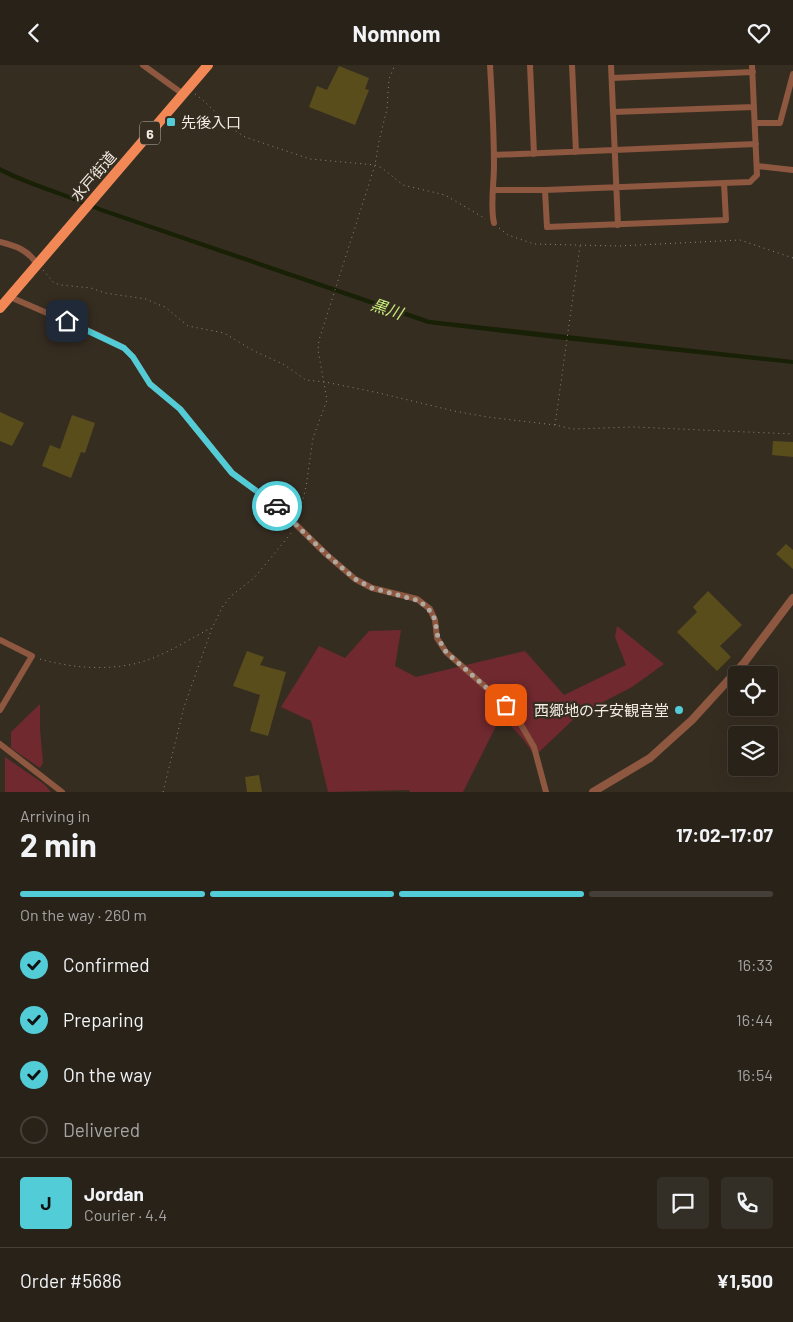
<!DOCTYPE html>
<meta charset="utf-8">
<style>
:root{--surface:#282219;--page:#342f26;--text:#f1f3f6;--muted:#a5a4a2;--line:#443f38;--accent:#52ccd6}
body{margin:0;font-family:Barlow,"Noto Sans JP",sans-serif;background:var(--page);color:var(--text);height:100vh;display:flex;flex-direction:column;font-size:19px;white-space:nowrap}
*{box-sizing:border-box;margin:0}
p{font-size:16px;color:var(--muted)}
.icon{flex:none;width:28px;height:28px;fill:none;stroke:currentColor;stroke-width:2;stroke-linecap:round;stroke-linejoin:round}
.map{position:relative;height:727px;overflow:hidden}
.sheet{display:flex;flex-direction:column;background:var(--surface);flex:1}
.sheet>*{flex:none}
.tools{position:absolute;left:728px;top:601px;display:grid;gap:10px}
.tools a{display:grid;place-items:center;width:50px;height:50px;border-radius:5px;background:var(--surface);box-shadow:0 5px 20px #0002,0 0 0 1px var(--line);font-size:25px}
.pin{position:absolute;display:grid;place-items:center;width:42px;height:42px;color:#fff;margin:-21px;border-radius:10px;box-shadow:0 2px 8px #0006}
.courier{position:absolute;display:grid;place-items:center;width:50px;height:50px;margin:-25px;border:4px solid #52ccd6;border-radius:50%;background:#fff;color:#222;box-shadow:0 1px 6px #0007}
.overview em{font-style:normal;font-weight:700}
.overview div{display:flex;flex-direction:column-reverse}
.overview{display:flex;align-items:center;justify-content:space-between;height:85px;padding:0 20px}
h1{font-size:32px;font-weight:700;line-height:38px}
.bar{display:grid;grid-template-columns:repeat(4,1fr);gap:8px 5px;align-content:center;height:60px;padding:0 20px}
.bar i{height:6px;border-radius:4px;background:var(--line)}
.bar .current{background:var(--accent)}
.bar p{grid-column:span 4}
.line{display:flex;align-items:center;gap:12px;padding:0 20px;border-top:1px solid var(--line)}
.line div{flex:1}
.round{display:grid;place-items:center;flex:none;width:52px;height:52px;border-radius:5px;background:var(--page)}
ol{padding:0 20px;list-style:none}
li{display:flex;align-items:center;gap:15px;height:55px}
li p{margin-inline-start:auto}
li .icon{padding:5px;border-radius:50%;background:var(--accent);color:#111;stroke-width:4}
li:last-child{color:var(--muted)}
li i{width:28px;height:28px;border:2px solid var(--line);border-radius:50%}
header{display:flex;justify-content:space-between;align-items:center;height:65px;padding:0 20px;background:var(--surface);font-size:22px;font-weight:700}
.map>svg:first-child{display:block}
.green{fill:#70292f}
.water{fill:#182005}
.building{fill:#584d1b}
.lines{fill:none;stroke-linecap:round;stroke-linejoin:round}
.path{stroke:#8e867c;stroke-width:1;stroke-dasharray:1 4;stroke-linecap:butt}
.minor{stroke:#8d5740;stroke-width:6}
.tertiary{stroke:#8d5740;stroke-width:8}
.trunk{stroke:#f38857;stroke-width:10}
.done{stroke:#b0a9a0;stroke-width:5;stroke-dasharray:0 9}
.route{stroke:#52ccd6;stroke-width:6}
.poi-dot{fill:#52ccd6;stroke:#362d21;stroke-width:2}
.labels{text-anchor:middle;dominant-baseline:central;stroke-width:4.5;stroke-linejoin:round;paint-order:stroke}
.shield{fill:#362d21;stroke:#bab3aa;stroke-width:1}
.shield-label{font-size:14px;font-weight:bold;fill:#f2ece4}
.poi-label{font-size:15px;fill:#f2ece4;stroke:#362d21;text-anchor:start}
.street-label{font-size:15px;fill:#f2ece4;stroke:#362d21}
.water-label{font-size:16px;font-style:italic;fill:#c9ee7c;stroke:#362d21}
</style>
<header><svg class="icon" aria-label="back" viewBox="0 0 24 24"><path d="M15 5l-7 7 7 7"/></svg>Nomnom<svg class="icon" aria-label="heart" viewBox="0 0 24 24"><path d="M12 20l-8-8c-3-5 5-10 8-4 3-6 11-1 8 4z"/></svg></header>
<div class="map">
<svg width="793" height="727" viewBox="0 0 793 727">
<rect width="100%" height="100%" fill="#362d21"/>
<path class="green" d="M 617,561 L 664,599 L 632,622 L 578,650 L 535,691 L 523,674 L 501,651 L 463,727 L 410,727 L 409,725 L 328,727 L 311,656 L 281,642 L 319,581 L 345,593 L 369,566 L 401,565 L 395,601 L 416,612 L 525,586 L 564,630 L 626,600 L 615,572 Z
M 40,639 L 40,664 L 43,698 L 40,703 L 11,683 L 11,667 Z
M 5,692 L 44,719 L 51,727 L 5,727 Z"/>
<path class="water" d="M 0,102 C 33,119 69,128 102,143 L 430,255 L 793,295 L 793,299 L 564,275 L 428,259 L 101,147 C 68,132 32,123 0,107 Z"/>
<path class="building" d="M 339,1 L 369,13 L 365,24 L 369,25 L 355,60 L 309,42 L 317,21 L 327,25 Z
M 0,347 L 24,358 L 12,381 L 0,376 Z
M 72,350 L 95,358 L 85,388 L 81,387 L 71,413 L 42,401 L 50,380 L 60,384 Z
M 773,376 L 793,377 L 793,392 L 772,390 Z
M 786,479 L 793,485 L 793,504 L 776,489 Z
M 708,526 L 742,560 L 720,581 L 731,592 L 717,606 L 677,567 L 697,547 L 693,542 Z
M 247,586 L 264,592 L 260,600 L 286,607 L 268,671 L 250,666 L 260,630 L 233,621 Z
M 259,710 L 262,727 L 247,727 L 245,712 Z"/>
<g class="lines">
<path class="path" d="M 195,29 C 213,42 226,61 245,72 L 310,94 L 375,100 L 382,103 L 403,120 L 445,130 L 486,154
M 499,163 L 508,170 L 534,179 L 619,181 L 740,175 L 793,193
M 43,205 L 54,218 L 61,220 L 91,223 L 105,228 L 146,234 L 157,239 L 165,242 L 188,261 L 224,268 L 254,286 L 283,299 L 306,315 L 325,317 L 379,328 L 454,346 L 487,352 L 555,360 L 573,364 L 634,362 L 793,369
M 555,360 L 580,181
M 298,453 L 306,422 L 313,373 L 327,335 L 318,285 L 319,275 L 375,100 L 379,76 L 387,44 L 389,14 L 395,0
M 40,594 C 74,604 119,607 153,593 C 173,585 192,573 211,563
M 163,727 L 184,642 L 212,563 L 223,541 L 231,531 L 254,513 L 293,466"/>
<path class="minor" d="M 143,0 L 183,29
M 490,0 C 492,33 494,67 494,101 C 494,118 490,142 494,158
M 530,0 L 534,89
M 572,0 L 576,87
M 611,0 L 618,160
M 612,13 L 753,7
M 613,47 L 754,42
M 755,58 L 780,58 L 793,9
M 494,90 L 756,79
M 757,101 L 793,105
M 494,125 L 545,125 L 750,117 L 757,110 L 752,0
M 545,125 L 547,162 L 726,155 L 724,118
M 0,177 C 16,181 28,185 37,199
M 10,232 L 98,270 L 124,283 L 133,292 L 150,319 L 180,344 L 232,408 L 277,441 L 326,489 L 355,514 L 372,523 L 417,534 L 430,544 L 435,555 L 437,573 L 446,587 L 506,640 L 520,658 L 534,682 L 546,727
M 0,575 L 32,591 L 0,645
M 0,679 L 62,727"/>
<path class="tertiary" d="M 593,727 L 650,693 L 692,655 L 744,598 L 793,533"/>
<path class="trunk" d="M 0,243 L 208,0"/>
</g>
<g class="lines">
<path class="done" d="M 277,441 L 326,489 L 355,514 L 372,523 L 420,536 L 432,548 L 435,555 L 438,573 L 446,587 L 506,640"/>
<path class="route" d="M 67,256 L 124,283 L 133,292 L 150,319 L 180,344 L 232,408 L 277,441"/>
</g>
<g class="poi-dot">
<rect x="166" y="52" width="10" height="10" rx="2.5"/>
<circle cx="679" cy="645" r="5"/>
</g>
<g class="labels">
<rect class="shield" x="140" y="56.5" width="20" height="23" rx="4"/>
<g class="shield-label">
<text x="150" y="68">6</text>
</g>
<g class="poi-label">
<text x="181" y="57">先後入口</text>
<text x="669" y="645" text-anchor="end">西郷地の子安観音堂</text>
</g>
<g class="street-label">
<text transform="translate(93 111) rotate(-49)">水戸街道</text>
</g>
<g class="water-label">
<text transform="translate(387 243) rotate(19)">黒川</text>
</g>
</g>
</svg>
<div class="tools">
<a><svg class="icon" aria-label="locate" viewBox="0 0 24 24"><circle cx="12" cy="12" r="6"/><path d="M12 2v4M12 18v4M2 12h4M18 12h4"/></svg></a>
<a><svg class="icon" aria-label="layers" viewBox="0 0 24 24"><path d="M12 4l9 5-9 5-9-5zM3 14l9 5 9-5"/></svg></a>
</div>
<div class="pin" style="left:506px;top:640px;background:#ea580c"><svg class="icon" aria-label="bag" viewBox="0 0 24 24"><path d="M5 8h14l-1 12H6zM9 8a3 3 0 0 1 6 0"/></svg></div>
<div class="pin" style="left:67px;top:256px;background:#1f2937"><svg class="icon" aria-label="home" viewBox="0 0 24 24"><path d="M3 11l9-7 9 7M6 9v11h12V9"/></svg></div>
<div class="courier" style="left:277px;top:441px"><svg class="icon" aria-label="car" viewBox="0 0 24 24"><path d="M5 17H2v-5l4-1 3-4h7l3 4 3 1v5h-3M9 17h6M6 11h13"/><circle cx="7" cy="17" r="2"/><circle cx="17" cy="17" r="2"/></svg></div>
</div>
<section class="sheet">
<div class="overview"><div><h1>2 min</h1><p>Arriving in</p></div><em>17:02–17:07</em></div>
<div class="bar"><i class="current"></i><i class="current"></i><i class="current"></i><i></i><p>On the way · 260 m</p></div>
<ol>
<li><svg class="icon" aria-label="check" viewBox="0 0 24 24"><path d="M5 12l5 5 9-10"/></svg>Confirmed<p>16:33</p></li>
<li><svg class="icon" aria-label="check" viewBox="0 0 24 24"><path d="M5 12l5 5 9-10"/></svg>Preparing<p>16:44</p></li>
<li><svg class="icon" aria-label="check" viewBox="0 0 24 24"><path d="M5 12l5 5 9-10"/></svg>On the way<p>16:54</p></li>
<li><i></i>Delivered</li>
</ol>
<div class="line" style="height:90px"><b class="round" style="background:var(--accent);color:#111">J</b><div><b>Jordan</b><p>Courier · 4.4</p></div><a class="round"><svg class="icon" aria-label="chat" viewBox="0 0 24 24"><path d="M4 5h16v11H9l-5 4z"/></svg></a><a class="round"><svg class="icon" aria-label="phone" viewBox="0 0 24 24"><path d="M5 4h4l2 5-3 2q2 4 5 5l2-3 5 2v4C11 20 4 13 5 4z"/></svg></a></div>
<div class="line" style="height:65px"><div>Order #5686</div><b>¥1,500</b></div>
</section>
